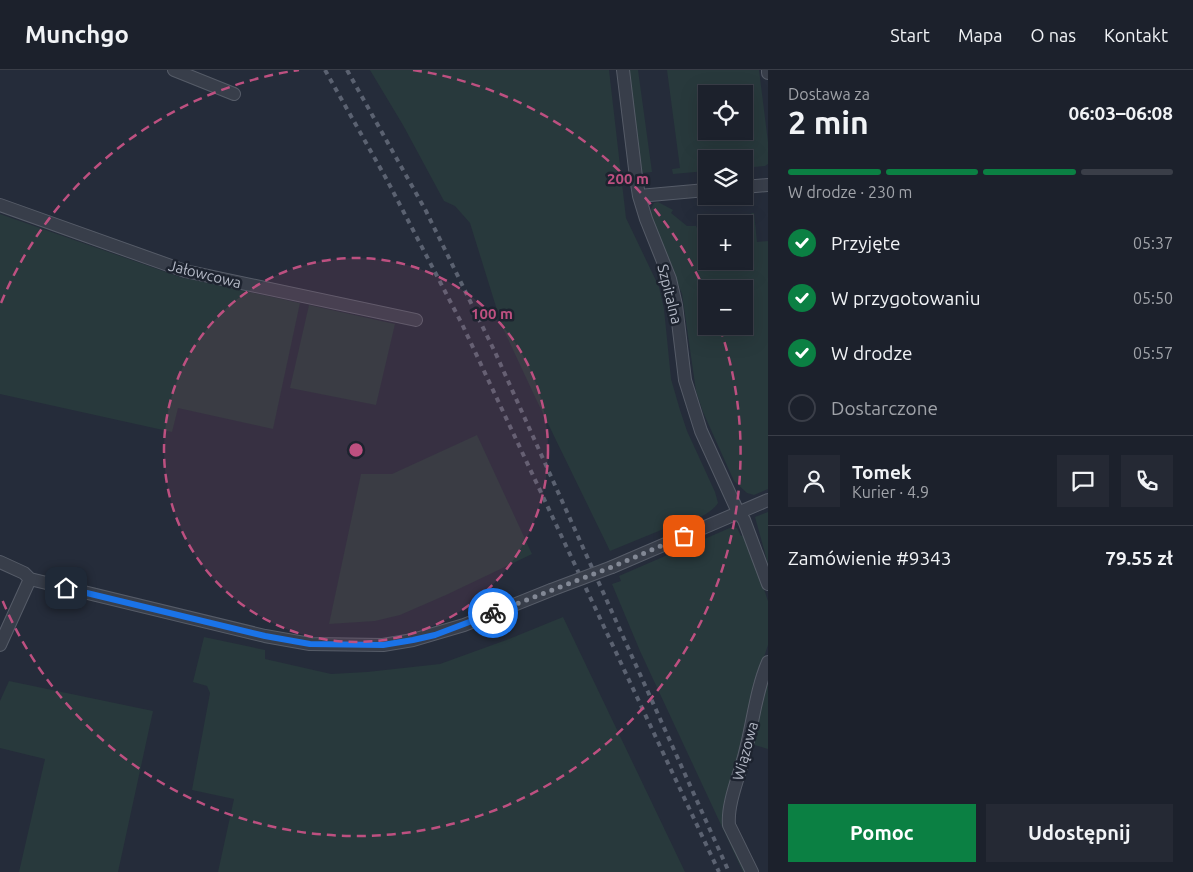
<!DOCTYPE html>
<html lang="pl">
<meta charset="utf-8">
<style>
:root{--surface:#1c212c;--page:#252934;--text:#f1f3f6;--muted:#a0a3a9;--line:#3a3e48;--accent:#0b8043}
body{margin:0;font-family:Ubuntu,sans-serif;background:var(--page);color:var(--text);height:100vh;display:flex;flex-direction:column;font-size:19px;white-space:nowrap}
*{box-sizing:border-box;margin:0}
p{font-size:16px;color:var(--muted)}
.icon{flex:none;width:28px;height:28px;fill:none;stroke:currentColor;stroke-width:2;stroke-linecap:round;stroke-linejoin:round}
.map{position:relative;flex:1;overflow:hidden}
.side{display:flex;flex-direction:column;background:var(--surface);width:425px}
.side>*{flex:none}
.buttons{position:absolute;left:698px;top:15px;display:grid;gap:10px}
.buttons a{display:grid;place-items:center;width:55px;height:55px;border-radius:0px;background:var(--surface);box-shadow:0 5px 20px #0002,0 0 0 1px var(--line);font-size:25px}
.pin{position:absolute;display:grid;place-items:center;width:42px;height:42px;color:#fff;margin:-21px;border-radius:10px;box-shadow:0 2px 8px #0006}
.courier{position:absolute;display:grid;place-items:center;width:50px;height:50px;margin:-25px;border:4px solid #1a73e8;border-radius:50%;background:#fff;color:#222;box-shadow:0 1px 6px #0007}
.summary em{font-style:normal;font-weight:700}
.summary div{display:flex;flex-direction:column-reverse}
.summary{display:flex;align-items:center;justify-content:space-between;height:85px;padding:0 20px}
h1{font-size:32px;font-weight:700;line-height:38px}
.bar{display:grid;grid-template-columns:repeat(4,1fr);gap:8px 5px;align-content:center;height:60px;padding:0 20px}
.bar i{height:6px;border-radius:4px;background:var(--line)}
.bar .on{background:var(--accent)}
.bar p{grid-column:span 4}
.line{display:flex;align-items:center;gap:12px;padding:0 20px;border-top:1px solid var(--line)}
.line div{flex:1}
.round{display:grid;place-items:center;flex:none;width:52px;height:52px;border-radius:0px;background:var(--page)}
ol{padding:0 20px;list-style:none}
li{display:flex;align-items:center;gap:15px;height:55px}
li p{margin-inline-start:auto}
li .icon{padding:5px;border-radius:50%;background:var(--accent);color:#fff;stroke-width:4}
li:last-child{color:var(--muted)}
li i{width:28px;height:28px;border:2px solid var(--line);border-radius:50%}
.action{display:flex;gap:10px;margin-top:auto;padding:10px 20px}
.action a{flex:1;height:58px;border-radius:0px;background:var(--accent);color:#fff;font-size:20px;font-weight:700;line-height:58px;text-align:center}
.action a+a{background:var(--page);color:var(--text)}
header{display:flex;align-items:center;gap:30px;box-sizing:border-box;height:70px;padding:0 25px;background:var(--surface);border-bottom:1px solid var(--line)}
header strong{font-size:24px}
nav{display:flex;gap:28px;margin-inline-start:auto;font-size:18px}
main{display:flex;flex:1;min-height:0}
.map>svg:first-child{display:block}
.green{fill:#28393c;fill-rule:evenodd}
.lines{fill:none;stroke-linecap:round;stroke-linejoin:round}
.street-casing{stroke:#565c68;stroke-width:14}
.street{stroke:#383e4a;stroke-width:12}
.rail{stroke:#5b6271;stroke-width:4;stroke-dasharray:5 5;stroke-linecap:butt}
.street-bridge-casing{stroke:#565c68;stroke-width:14;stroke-linecap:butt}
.street-bridge{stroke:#383e4a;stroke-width:12}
.done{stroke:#828895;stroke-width:5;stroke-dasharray:0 9}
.route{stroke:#1a73e8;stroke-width:6}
.ring{fill:none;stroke:#bd5080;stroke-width:2.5;stroke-dasharray:9 6}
.labels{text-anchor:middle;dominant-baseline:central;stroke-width:5;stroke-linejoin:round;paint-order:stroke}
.street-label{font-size:15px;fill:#b4b9c6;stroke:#1d232f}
.centre{fill:#bd5080;stroke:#1d232f;stroke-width:2.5}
.ring-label{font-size:15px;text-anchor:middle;font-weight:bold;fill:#bd5080;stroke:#1d232f;stroke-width:5;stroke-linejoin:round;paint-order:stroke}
</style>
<header>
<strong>Munchgo</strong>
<nav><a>Start</a><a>Mapa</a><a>O nas</a><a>Kontakt</a></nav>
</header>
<main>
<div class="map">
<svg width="768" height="802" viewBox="0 0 768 802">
<rect width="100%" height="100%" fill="#252c3a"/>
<path class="green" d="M 370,0 L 609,0 L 626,148 L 659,217 L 664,239 L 671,309 L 680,340 L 687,361 L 715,422 L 718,433 C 713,441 697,451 688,449 L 610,481 L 536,329 L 502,256 L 470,153 L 455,136 L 444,131 L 403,55 Z
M 629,0 L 638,0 L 652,102 L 642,103 Z
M 667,0 L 759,0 L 768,72 L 768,94 L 765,96 L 744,98 L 744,89 L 706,89 L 706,101 L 673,104 L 672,99 L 680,98 ZM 706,24 L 744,24 L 744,61 L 706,61 Z
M 658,132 L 673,140 L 671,143 L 687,156 L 696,156 L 697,158 L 706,157 L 706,191 L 744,191 L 744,154 L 735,153 L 741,152 L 752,143 L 754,143 L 757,172 L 768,171 L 768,419 L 754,425 L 747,423 L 734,411 L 703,342 L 696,321 L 682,224 L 651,145 L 651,139 L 654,133 ZM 706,219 L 744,219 L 744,256 L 706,256 Z
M 0,144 L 180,207 L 300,233 L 273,359 L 178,338 L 172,362 L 0,324 Z
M 309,235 L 395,254 L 376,335 L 290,318 Z
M 477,365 L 532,484 L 446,525 L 400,545 L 375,551 L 329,554 L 361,404 L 392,404 Z
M 768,442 L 768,494 L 755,447 Z
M 732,457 L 737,458 L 741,466 L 745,464 L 768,531 L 768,575 L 757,608 L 740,679 L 727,723 L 748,802 L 743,802 L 640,581 L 612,514 L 621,511 L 619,506 Z
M 563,547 L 685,802 L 218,802 L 234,729 L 192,720 L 210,623 L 207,616 L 193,612 L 204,567 L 265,580 L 265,589 L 331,604 L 367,602 L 440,594 L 509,569 Z
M 768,607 L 768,679 L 751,674 Z
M 9,611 L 153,641 L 118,802 L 19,802 L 45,689 L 0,678 L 0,631 Z"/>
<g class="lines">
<g class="street-casing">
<path id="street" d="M 174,0 L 234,24
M 623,0 L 636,107 L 639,126 L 646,149 L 670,209 L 676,235 L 685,310 L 701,361 L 738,442 L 744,450 L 768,514
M 768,0 L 768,3
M 744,117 L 768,115
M 639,126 L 706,120
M 0,135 L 185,201 L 416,250
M 0,492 L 24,503 L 30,509
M 612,497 L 768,430
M 30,509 L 265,566 L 310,574 L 383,575 L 413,570 L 464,555 L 551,520
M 0,575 L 30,509
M 752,802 L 729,755 C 727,733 740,704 745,683 C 753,653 756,620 768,592"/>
</g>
<use href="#street" class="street"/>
<path class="rail" d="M 325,0 L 387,110 L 462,254 L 719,802
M 347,0 L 426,141 L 495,282 L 729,802"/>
<g class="street-bridge-casing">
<path id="street-bridge" d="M 551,520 L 612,497"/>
</g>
<use href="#street-bridge" class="street-bridge"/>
</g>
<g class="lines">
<path class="done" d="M 493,543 L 612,497 L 684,466"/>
<path class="route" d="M 66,518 L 265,566 L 310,574 L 383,575 L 413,570 L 435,565 L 493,543"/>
</g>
<circle cx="356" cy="380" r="192" fill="#bd5080" fill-opacity=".12"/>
<g class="ring">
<circle cx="356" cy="380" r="192"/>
<path d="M1 233A384 384 0 0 1 299 0M413 0A384 384 0 0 1 705 221M720 258A384 384 0 0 1 1 527"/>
</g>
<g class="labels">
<g class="street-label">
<text transform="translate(205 204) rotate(14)">Jałowcowa</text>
<text transform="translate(670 224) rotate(76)">Szpitalna</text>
<text transform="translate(745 681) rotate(-75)">Wiązowa</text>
</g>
</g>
<circle cx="356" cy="380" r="8" class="centre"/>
<g class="ring-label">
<text x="628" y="114">200 m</text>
<text x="492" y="249">100 m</text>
</g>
</svg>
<div class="buttons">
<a><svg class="icon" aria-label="locate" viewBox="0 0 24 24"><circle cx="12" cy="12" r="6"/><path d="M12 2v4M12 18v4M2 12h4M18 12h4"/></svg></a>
<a><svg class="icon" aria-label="layers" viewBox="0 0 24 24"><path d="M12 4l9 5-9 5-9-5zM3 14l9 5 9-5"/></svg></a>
<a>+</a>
<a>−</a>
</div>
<div class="pin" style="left:684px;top:466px;background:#ea580c"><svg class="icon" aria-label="bag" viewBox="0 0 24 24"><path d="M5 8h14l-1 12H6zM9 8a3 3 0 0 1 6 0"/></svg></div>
<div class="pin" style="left:66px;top:518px;background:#1f2937"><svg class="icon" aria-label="home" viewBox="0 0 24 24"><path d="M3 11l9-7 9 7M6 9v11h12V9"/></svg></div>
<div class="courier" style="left:493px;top:543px"><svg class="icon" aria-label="bike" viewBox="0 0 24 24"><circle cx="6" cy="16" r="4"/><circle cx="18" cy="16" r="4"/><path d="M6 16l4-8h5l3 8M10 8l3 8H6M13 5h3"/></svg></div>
</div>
<section class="side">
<div class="summary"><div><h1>2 min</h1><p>Dostawa za</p></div><em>06:03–06:08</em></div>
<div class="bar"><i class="on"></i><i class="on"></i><i class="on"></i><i></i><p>W drodze · 230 m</p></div>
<ol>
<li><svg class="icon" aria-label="check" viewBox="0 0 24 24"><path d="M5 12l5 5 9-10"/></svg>Przyjęte<p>05:37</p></li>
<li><svg class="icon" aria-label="check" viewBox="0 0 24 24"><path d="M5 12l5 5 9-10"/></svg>W przygotowaniu<p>05:50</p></li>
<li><svg class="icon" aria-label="check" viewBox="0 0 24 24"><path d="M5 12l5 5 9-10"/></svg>W drodze<p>05:57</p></li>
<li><i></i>Dostarczone</li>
</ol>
<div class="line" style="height:90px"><a class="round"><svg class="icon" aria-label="person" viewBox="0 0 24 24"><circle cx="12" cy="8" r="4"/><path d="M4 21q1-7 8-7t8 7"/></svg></a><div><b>Tomek</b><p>Kurier · 4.9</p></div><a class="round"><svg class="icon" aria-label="chat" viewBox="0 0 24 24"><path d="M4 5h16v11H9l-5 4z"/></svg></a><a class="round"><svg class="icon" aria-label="phone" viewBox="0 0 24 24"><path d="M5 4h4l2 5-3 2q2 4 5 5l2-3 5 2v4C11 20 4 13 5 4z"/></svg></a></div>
<div class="line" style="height:65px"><div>Zamówienie #9343</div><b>79.55 zł</b></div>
<div class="action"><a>Pomoc</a><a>Udostępnij</a></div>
</section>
</main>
